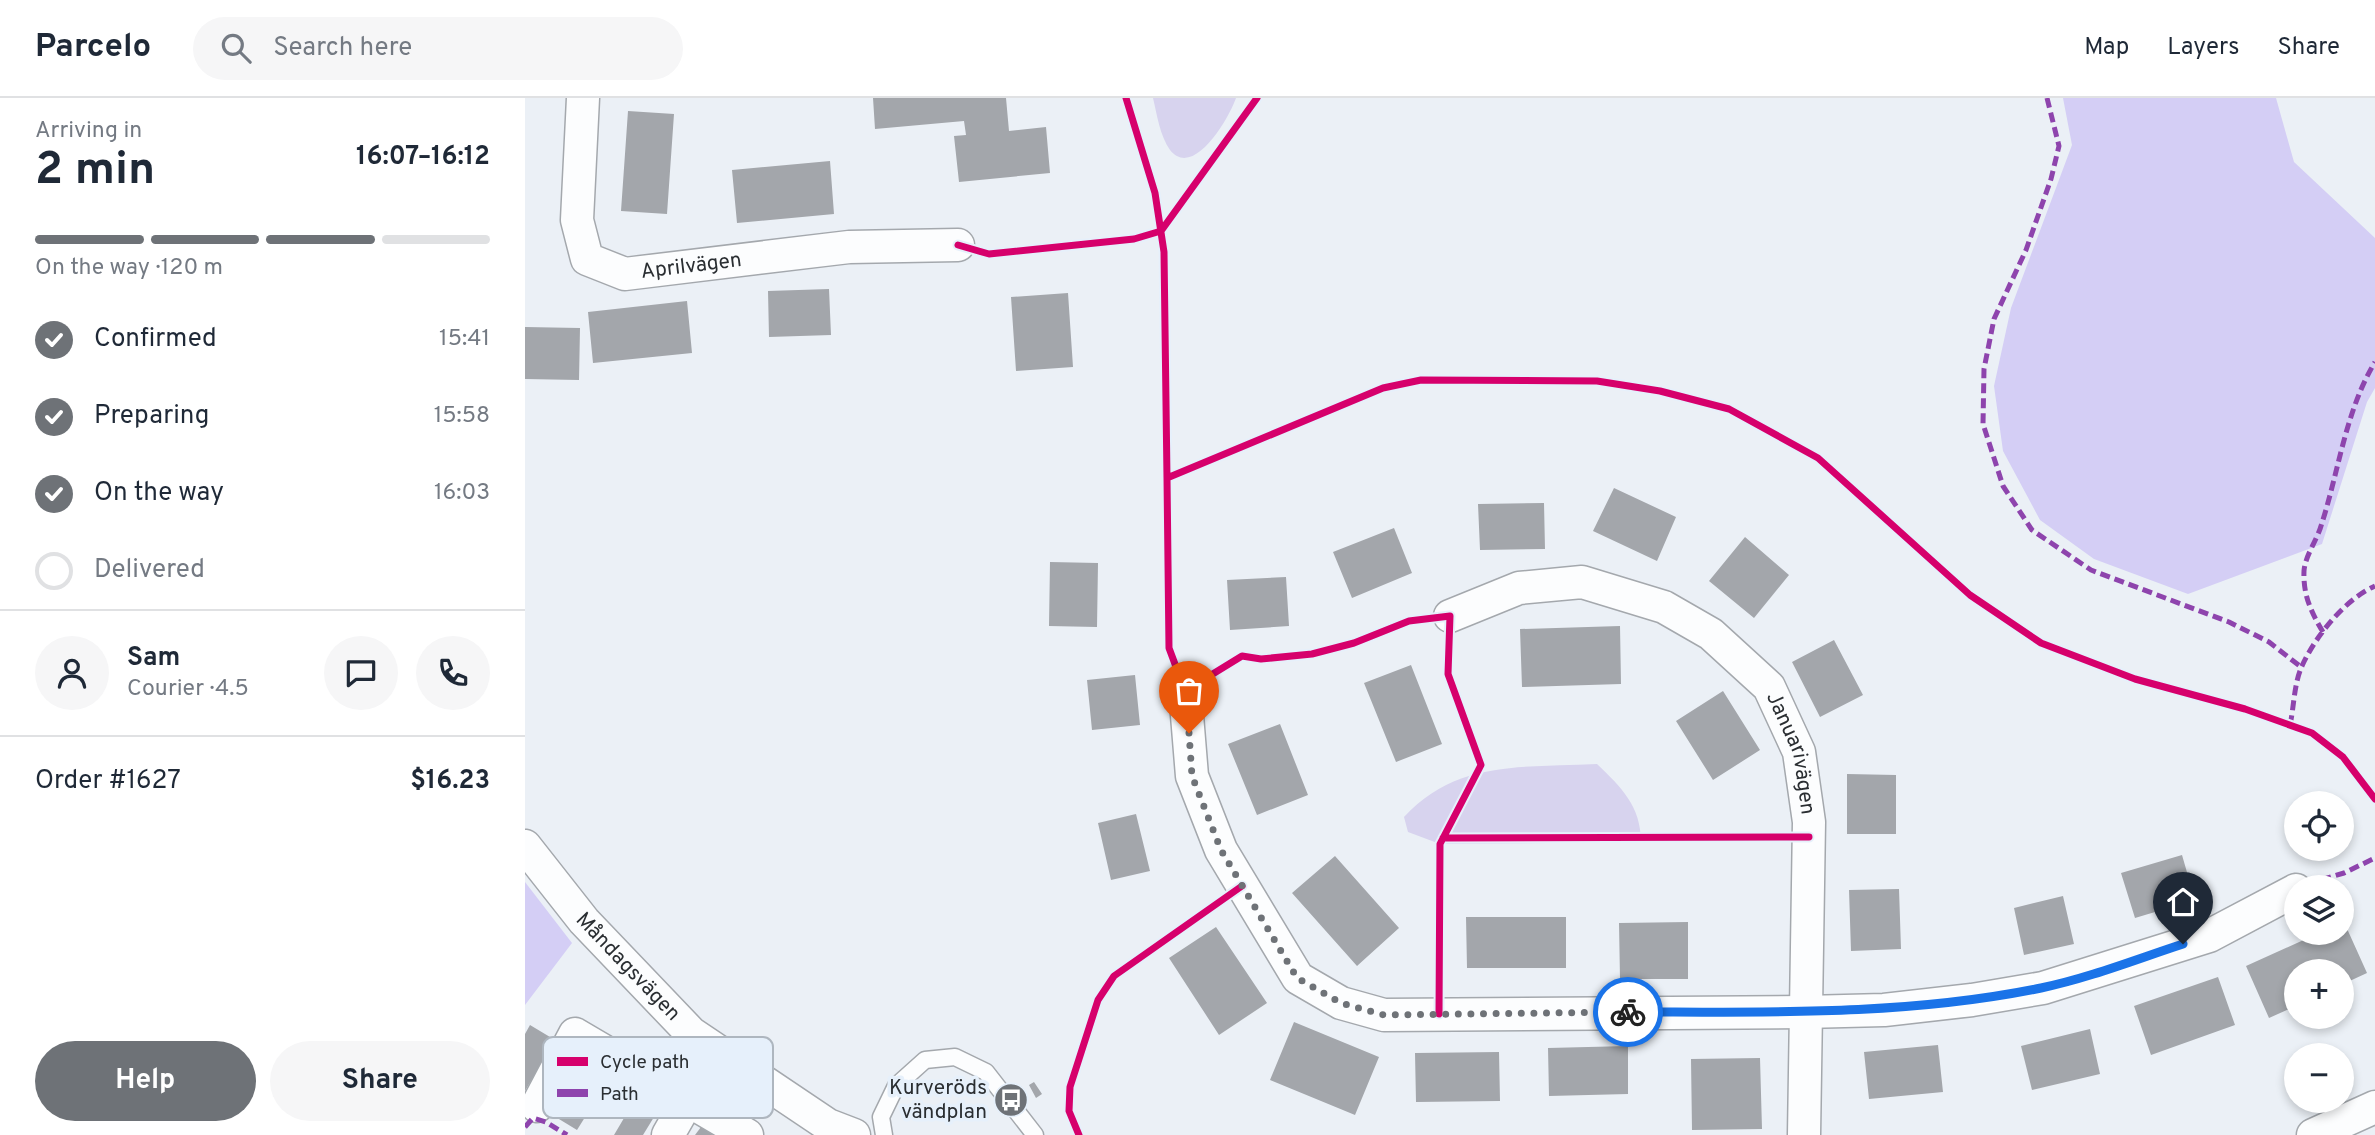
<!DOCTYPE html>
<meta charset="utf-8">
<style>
:root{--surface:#fff;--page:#f6f6f7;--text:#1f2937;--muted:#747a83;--line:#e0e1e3;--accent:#6e7277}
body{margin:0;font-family:Overpass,sans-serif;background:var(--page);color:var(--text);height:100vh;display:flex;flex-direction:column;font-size:26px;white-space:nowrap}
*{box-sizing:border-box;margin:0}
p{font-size:23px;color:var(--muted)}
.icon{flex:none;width:38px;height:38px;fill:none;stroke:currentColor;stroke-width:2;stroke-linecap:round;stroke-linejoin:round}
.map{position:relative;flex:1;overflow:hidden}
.sheet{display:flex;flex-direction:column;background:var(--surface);width:525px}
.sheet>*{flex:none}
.fabs{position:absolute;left:1759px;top:693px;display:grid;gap:14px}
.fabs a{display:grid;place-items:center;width:70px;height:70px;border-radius:50%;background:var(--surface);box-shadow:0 4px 10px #0003;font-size:35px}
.pin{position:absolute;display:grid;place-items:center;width:60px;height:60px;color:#fff;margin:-72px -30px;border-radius:50% 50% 50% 0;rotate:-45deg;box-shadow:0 0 7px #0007}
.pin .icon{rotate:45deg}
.courier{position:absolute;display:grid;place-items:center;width:70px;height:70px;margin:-35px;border:5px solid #1a73e8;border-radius:50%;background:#fff;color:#222;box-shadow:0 2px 9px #0007}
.headline em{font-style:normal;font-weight:700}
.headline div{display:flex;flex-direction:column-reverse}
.headline{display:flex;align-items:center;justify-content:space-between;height:119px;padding:0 35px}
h1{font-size:46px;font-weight:700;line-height:52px}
.bar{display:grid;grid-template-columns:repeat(4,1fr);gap:10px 7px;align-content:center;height:84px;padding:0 35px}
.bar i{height:9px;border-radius:5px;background:var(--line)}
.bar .selected{background:var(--accent)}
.bar p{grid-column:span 4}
.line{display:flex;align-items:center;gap:18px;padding:0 35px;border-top:2px solid var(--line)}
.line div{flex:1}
.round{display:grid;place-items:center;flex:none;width:74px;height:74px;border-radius:37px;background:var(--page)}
ol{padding:0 35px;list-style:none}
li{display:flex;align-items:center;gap:21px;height:77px}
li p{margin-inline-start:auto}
li .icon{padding:7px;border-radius:50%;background:var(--accent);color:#fff;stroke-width:4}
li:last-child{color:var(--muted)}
li i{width:38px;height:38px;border:4px solid var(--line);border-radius:50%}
.action{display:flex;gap:14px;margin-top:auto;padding:14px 35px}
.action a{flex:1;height:80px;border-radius:42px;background:var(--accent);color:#fff;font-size:28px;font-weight:700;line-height:80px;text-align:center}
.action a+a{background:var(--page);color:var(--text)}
header{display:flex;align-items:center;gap:42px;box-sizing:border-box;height:98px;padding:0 35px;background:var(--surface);border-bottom:2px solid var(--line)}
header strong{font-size:33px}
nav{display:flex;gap:38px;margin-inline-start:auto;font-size:24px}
.search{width:490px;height:63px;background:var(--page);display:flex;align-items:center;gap:18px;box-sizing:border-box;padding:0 24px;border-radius:38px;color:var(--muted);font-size:26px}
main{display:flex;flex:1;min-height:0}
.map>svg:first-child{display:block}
.green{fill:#d7d3ee}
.forest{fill:#d4cef5}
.building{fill:#a3a6ab}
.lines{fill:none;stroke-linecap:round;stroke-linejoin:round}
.service-casing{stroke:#a4a8ad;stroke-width:19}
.minor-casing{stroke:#a4a8ad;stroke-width:35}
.service{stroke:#fcfdfe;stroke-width:16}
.minor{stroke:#fcfdfe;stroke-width:32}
.quiet{stroke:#8e44ad;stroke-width:5;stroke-dasharray:10 5;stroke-linecap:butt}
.cycleway-casing{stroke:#e6f0fb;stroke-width:11}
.cycleway{stroke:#d6006c;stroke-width:7}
.done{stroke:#6e7277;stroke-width:7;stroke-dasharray:0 12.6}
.route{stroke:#1a73e8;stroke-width:9}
.labels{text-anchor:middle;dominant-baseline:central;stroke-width:7;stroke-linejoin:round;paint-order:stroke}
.street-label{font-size:21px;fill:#2a2e32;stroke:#e6f0fb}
.poi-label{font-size:21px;fill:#2a2e32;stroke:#e6f0fb;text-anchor:end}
.key{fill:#e6f0fb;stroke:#aeb6bf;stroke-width:2}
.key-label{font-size:19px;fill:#2a2e32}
</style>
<header>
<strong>Parcelo</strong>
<div class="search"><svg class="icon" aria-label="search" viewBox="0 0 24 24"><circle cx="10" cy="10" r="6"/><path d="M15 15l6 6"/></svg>Search here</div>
<nav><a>Map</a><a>Layers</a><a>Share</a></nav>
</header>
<main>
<section class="sheet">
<div class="headline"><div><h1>2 min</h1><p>Arriving in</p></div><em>16:07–16:12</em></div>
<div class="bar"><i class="selected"></i><i class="selected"></i><i class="selected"></i><i></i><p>On the way · 120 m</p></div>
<ol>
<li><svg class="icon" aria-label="check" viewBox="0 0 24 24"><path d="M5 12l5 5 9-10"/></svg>Confirmed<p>15:41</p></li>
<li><svg class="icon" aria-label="check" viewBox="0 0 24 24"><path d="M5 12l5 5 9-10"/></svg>Preparing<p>15:58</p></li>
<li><svg class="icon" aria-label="check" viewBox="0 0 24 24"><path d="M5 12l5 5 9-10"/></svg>On the way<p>16:03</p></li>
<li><i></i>Delivered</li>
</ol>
<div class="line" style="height:126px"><a class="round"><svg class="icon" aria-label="person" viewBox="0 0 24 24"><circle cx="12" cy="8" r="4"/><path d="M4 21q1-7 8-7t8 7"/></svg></a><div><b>Sam</b><p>Courier · 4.5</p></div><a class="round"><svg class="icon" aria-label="chat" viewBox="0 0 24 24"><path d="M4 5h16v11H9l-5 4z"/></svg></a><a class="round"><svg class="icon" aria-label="phone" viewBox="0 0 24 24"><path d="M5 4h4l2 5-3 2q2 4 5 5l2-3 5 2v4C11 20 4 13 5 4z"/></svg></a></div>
<div class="line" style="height:91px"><div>Order #1627</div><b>$16.23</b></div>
<div class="action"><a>Help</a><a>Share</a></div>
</section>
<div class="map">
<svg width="1850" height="1037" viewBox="0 0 1850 1037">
<rect width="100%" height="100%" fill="#ebf0f6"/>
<path class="green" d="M 628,0 L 711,0 C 705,18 669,82 645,52 C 635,38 632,17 628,0 Z
M 1072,666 C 1096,689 1116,708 1116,744 L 915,746 L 883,734 L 879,719 C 932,661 1000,670 1072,666 Z"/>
<path class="forest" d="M 1538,0 L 1751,0 L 1769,64 L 1850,140 L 1850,290 L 1842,304 L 1797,446 L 1663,496 L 1569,461 L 1515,422 L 1478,353 L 1469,288 L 1486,210 L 1547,47 Z
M 0,784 L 47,845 L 0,907 Z"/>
<path class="building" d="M 348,0 L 481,0 L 484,33 L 521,29 L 525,75 L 434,84 L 429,38 L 441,37 L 439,23 L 350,31 Z
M 103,13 L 149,16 L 142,116 L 96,113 Z
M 305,63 L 309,116 L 212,125 L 207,72 Z
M 304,191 L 306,237 L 244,239 L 243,193 Z
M 543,195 L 548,269 L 491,273 L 486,199 Z
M 162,203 L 167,255 L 68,265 L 63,214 Z
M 0,229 L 55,230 L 54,282 L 0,281 Z
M 1089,390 L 1151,419 L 1132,463 L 1068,433 Z
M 1019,405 L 1020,451 L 955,452 L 953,406 Z
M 869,430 L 887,475 L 827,500 L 808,454 Z
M 1220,439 L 1264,477 L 1229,520 L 1184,483 Z
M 525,464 L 573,465 L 572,529 L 524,528 Z
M 761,479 L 764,528 L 705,532 L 702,482 Z
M 1095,528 L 1096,586 L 997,589 L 995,531 Z
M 1309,542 L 1338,597 L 1295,619 L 1267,564 Z
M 886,567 L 917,646 L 871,664 L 839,585 Z
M 610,577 L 615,627 L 567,632 L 562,582 Z
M 1198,593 L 1235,652 L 1188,682 L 1151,623 Z
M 755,626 L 783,697 L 732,717 L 703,646 Z
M 1322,676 L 1371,677 L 1371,736 L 1322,736 Z
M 611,716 L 625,773 L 586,782 L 573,725 Z
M 1657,757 L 1670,802 L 1610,820 L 1596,775 Z
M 810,758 L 874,830 L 832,868 L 767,795 Z
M 1374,791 L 1376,851 L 1326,853 L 1324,792 Z
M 1538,798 L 1549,846 L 1499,857 L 1489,810 Z
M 941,819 L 1041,819 L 1041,870 L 942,870 Z
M 1163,824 L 1163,881 L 1095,881 L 1094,825 Z
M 1819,824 L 1842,875 L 1816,887 L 1816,873 L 1771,873 L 1771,908 L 1744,920 L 1721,868 L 1794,835 L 1816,835 Z
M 691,829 L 742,905 L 694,937 L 644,860 Z
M 1693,879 L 1710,927 L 1626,957 L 1609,908 Z
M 769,924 L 854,959 L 830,1017 L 745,982 Z
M 5,927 L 30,942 L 0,993 L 0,936 Z
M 1565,931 L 1575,976 L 1507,992 L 1496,948 Z
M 1413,947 L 1418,994 L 1344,1001 L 1339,954 Z
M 1103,948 L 1103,996 L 1024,998 L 1023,950 Z
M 974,954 L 975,1003 L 891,1004 L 890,955 Z
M 1235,960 L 1237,1031 L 1167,1032 L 1166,961 Z
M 65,962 L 87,976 L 52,1032 L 29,1018 Z
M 509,984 L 517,996 L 511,1000 L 504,987 Z
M 115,993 L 137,1006 L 118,1037 L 89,1037 Z
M 176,1029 L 188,1037 L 170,1037 Z"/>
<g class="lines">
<g class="service-casing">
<path id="service" d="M 359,1037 L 356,1019 L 371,988 L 400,962 L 430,959 L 461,974 L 510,1037"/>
</g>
<g class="minor-casing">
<g id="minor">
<path id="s1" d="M 58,0 L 52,122 L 62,161 L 100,176 L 324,149 L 433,147"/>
<path id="s2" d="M 925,518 L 994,490 L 1057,484 L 1139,509 L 1186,536 L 1244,589 L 1274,654 L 1284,724 L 1279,1037"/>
<path d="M 660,593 L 667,678 L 696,752 L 773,880 L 816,905 L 859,917 L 1280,914 L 1359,912 L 1447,902 L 1518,890 L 1684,838 L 1771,792"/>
<path id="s3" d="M 0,748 L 59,823 L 166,935 L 303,1027 L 329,1037"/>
<path d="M 12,1008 L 50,936 L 222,1037"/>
<path d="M 143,1037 L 163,1002"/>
<path d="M 1788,1037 L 1850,1009"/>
</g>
</g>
<use href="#service" class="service"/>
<use href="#minor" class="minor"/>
<path class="quiet" d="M 1522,0 L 1534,48 L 1526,81 L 1501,152 L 1469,221 L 1459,271 L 1458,326 L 1478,388 L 1507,432 L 1566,472 L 1704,524 L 1744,544 L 1776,569
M 1798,534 C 1786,514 1778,497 1779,473 C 1780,458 1792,442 1796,428 C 1814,373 1820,314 1850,264
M 1765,627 C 1769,609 1769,585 1777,568 C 1790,539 1820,501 1850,488
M 1782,786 L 1819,775 L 1850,760
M 0,1029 L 8,1020 L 21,1024 L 42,1037"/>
<g class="cycleway-casing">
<path id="cycleway" d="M 601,0 L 630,95 L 639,154 L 642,380
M 433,147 L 464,156 L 609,141 L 636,133 L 732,0
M 918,740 L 1284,739
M 914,916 L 915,746 L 956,667 L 923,576 L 925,518 L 884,523 L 829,545 L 787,556 L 736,561 L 717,558 L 660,593 L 644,550 L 642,380 L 858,290 L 896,282 L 1072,283 L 1135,293 L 1204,311 L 1293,360 L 1445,497 L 1516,545 L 1610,581 L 1720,611 L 1787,635 L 1818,659 L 1850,701
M 554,1037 L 544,1013 L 545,989 L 573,902 L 589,878 L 717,788"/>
</g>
<use href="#cycleway" class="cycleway"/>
</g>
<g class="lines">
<path class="done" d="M 664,635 L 667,678 L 696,752 L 772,880 L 816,905 L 859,917 L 1103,914"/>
<path class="route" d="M 1103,914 C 1241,914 1380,918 1516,890 C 1564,880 1612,861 1658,846"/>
</g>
<defs>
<g id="bus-disc" transform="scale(1.75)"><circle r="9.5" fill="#6e7277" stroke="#e6f0fb"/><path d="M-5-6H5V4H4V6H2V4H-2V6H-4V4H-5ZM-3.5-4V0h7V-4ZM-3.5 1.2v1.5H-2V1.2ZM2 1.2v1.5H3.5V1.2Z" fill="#fff"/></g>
</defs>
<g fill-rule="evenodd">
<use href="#bus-disc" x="486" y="1002"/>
</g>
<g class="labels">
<g class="street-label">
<text stroke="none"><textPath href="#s1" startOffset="270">Aprilvägen</textPath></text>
<text stroke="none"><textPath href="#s2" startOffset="427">Januarivägen</textPath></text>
<text stroke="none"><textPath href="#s3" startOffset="159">Måndagsvägen</textPath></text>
</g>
<g class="poi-label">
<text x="462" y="990">Kurveröds<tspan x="462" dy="24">vändplan</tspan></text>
</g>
</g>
<rect x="18" y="939" width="230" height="81" rx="10" class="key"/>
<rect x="32" y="959" width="31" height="9" fill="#d6006c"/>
<rect x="32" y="991" width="31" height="8" fill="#8e44ad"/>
<g class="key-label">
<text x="75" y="970">Cycle path</text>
<text x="75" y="1002">Path</text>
</g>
</svg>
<div class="fabs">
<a><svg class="icon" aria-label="locate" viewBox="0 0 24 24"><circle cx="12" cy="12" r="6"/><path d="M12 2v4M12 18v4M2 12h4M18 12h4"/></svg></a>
<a><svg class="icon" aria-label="layers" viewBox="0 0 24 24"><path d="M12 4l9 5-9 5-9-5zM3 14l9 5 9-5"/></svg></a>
<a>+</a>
<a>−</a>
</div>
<div class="pin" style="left:664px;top:635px;background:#ea580c"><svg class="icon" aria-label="bag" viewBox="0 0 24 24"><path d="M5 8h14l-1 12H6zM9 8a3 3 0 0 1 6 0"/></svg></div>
<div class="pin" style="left:1658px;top:846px;background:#1f2937"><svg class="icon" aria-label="home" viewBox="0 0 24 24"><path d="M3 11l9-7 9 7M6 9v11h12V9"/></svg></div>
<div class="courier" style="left:1103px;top:914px"><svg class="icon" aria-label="bike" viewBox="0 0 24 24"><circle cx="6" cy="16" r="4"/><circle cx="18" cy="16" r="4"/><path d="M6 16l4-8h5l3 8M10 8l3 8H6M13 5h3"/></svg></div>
</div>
</main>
